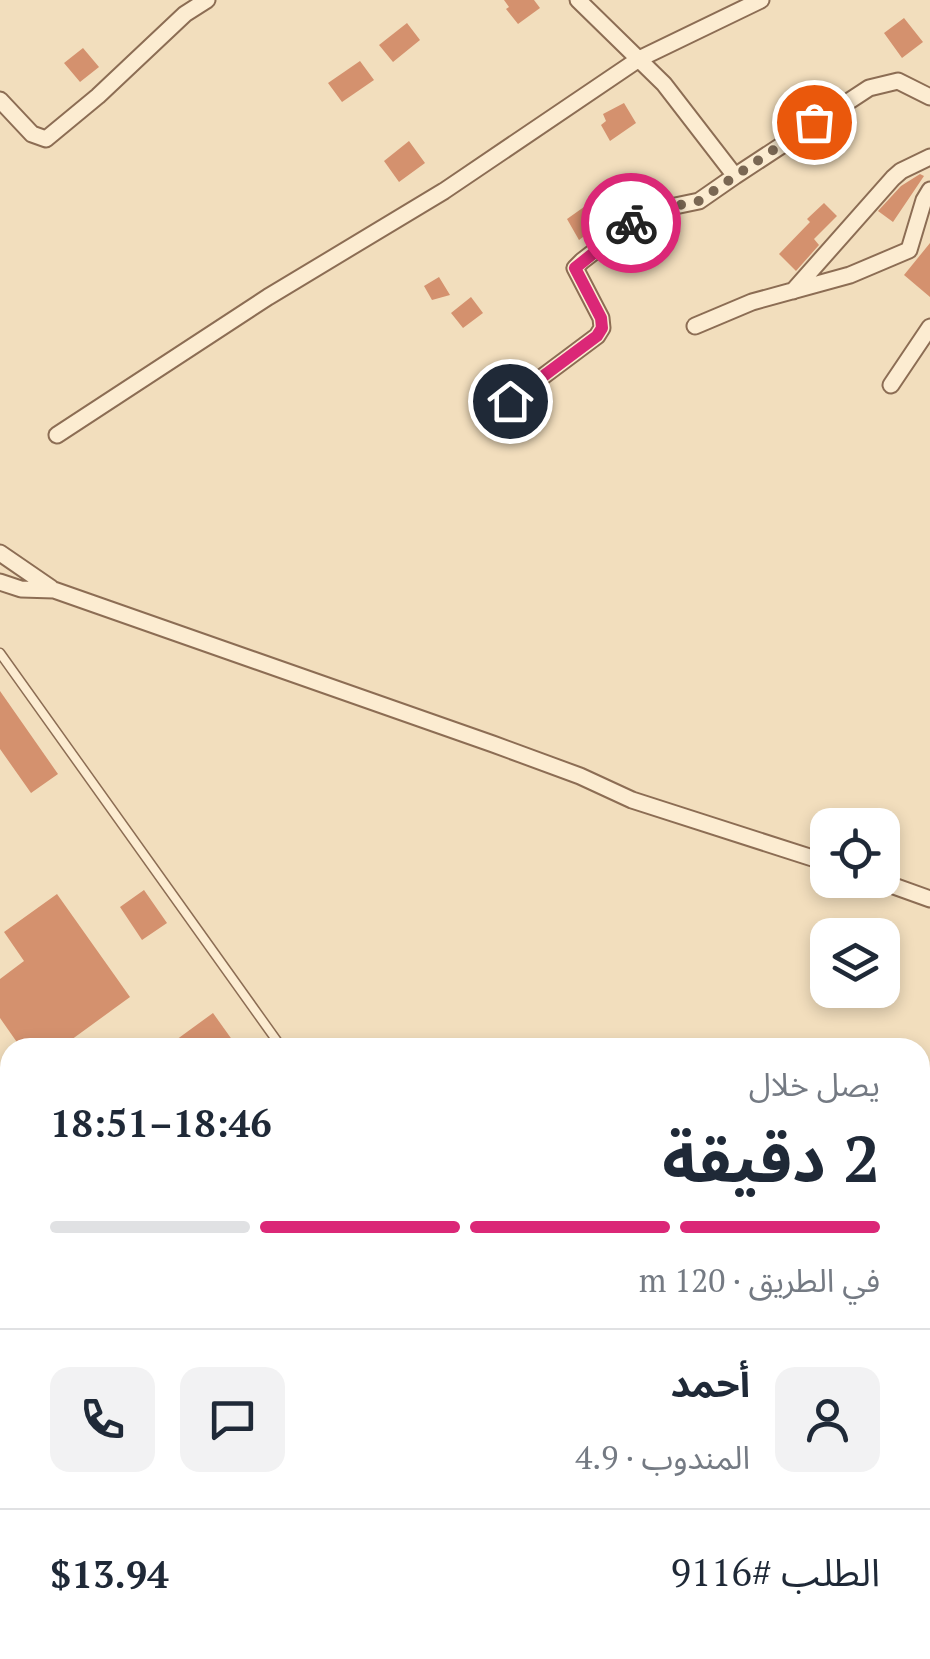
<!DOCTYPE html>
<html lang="ar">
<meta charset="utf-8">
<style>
:root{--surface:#fff;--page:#f2f2f3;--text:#1f2937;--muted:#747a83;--line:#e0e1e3;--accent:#db2777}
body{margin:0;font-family:"PT Serif","Noto Sans Arabic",serif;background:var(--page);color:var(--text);direction:rtl;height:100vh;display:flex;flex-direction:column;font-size:38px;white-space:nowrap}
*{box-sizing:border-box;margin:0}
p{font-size:32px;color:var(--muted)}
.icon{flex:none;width:55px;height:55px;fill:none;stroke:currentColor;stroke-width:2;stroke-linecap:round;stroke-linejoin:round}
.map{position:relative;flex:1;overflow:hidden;direction:ltr}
.panel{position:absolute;left:0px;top:1038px;width:930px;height:622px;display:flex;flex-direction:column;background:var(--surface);border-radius:30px 30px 0 0;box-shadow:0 5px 15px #0003;direction:rtl}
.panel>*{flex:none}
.tools{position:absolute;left:810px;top:808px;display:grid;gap:20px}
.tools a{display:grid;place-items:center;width:90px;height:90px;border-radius:20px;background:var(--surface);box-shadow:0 5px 15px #0003;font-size:50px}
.pin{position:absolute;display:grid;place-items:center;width:85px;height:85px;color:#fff;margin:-42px;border:5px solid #fff;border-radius:50%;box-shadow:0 2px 10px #0007}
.courier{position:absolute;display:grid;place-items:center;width:100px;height:100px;margin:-50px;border:8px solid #db2777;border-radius:50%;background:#fff;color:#222;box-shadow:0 2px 12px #0007}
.head em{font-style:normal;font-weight:700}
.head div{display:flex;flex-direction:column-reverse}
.head{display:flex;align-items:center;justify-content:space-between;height:170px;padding:0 50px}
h1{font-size:65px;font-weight:700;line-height:75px}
.bar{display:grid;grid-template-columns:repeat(4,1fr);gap:15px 10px;align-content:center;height:120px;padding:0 50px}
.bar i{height:12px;border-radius:8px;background:var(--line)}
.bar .current{background:var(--accent)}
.bar p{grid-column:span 4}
.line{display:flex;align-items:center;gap:25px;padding:0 50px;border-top:2px solid var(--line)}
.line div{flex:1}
.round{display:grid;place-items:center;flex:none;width:105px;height:105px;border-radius:20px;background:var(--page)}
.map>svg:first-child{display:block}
.building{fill:#d4916e}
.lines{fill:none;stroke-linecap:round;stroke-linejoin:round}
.lane-casing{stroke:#8c6d54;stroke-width:11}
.street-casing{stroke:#8c6d54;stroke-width:19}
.lane{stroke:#fcecd1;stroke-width:8}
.street{stroke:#fcecd1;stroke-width:15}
.done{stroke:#7a6753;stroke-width:10;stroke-dasharray:0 18}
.route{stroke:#db2777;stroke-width:12}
</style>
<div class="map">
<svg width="930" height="1659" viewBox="0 0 930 1659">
<rect width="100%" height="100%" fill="#f2debd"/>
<path class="building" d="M 504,0 L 534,0 L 540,8 L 518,24 L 506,9 L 509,7 Z
M 904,18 L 923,42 L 902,58 L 884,33 Z
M 407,23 L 420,40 L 393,62 L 379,45 Z
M 83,48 L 99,67 L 80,82 L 64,63 Z
M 360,61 L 374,80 L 342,102 L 328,83 Z
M 624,103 L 636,123 L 610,141 L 601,125 L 606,121 L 603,114 Z
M 409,141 L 425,163 L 399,182 L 384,161 Z
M 920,174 L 924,176 L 893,222 L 878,211 L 901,186 Z
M 606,185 L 622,208 L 579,240 L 567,219 L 591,202 L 588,197 Z
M 824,203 L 837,216 L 814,239 L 819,245 L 796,271 L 779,254 L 810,222 L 807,219 Z
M 930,243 L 930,297 L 904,275 Z
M 439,277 L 450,295 L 432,300 L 424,286 Z
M 471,297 L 483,313 L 463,328 L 451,313 Z
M 0,691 L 58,774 L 31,793 L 0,749 Z
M 144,890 L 167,923 L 142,940 L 120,907 Z
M 57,894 L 130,997 L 60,1048 L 21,1048 L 0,1018 L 0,979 L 24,961 L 4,932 Z
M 213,1013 L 238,1048 L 165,1048 Z"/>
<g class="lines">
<g class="lane-casing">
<path id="lane" d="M 0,653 L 282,1048
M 0,1151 L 10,1165
M 354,1650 L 360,1659
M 402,1650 L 408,1659
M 666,1650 L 672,1659
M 714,1650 L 720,1659
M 106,1659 L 118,1650"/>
</g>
<g class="street-casing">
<path id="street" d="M 578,0 L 664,84 L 735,176 L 869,88 L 898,81 L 930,97
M 0,100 L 32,134 L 46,139 L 98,96 L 185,14 L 207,0
M 793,291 L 893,178 L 901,171 L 930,157
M 695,326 L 752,302 L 850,275 L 909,250 L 924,200 L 930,190
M 891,385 L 930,327
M 510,401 L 597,336 L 602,328 L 601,318 L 575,268 L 582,261 L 639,217 L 651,211 L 699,201 L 735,176
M 57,435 L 268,297 L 444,191 L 639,59 L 761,0
M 0,553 L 51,588
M 0,582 L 21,589 L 54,590 L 493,744 L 580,776 L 632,800 L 828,863
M 877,880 L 930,899"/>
</g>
<use href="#lane" class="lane"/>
<use href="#street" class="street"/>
</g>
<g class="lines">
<path class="done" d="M 631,223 L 651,211 L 699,201 L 814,122"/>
<path class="route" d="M 510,401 L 597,336 L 602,328 L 601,318 L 575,268 L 631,223"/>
</g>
</svg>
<div class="tools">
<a><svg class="icon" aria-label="locate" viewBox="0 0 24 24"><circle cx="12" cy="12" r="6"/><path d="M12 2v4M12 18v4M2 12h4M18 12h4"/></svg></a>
<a><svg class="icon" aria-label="layers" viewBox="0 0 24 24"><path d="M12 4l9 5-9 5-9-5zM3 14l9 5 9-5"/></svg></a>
</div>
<div class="pin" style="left:814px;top:122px;background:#ea580c"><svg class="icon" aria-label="bag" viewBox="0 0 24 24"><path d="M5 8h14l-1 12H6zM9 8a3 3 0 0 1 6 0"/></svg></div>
<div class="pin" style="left:510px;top:401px;background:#1f2937"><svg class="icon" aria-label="home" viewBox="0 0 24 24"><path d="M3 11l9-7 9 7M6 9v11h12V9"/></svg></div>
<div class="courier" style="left:631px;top:223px"><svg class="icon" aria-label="bike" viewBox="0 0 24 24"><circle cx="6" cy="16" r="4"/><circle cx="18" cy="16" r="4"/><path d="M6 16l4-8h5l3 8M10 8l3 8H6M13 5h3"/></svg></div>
<section class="panel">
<div class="head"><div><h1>2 دقيقة</h1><p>يصل خلال</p></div><em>18:46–18:51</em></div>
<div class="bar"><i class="current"></i><i class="current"></i><i class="current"></i><i></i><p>في الطريق · 120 m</p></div>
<div class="line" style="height:180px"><a class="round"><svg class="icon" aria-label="person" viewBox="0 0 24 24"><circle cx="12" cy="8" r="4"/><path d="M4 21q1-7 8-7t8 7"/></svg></a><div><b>أحمد</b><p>المندوب · 4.9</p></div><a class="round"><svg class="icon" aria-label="chat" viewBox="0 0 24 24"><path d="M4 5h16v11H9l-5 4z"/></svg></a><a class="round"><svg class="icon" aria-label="phone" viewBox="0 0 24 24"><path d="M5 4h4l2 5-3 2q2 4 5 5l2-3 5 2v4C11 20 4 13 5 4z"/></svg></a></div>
<div class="line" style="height:130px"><div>الطلب #9116</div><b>$13.94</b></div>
</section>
</div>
